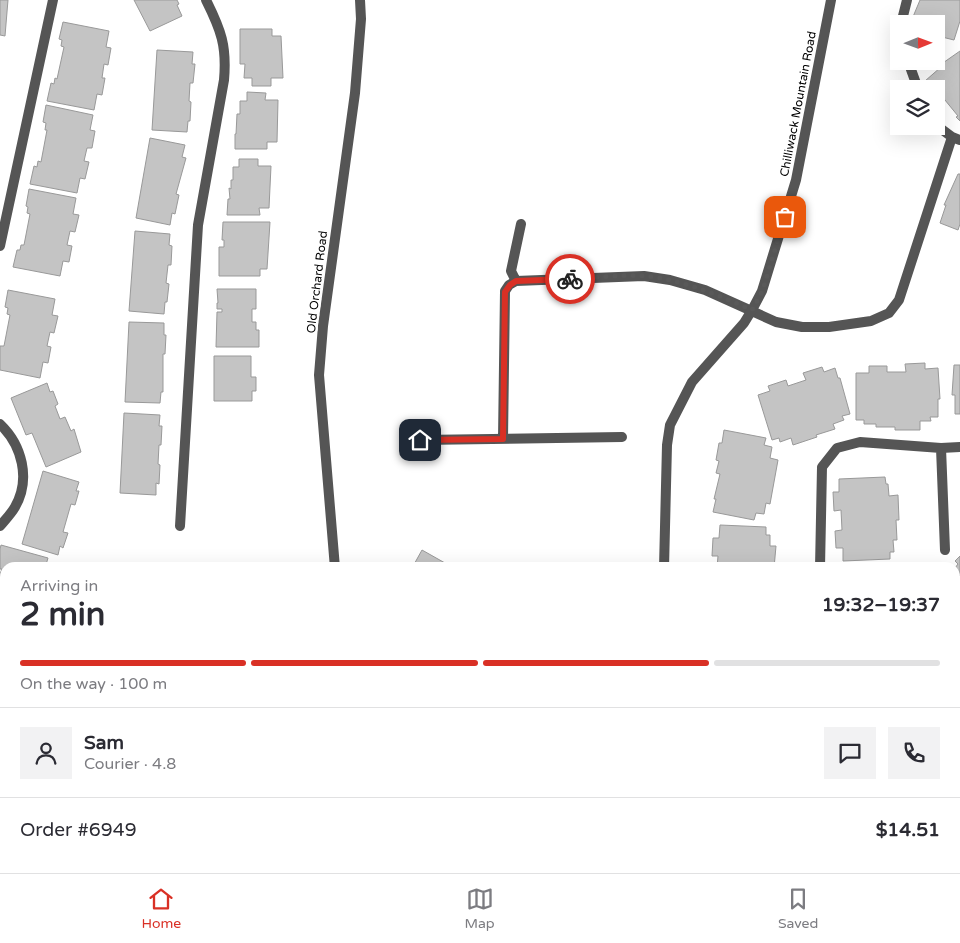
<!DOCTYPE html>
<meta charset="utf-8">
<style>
:root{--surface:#fff;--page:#f2f2f3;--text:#2b2b33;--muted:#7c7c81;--line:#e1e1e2;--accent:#d93025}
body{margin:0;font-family:"Varela Round",sans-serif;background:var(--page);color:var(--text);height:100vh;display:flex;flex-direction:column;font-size:19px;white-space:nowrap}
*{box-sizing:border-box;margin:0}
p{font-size:16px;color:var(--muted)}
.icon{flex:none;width:28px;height:28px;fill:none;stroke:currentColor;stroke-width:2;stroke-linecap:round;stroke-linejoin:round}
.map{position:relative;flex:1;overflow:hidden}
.panel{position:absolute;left:0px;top:562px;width:960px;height:311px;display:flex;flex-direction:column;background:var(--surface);border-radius:15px 15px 0 0;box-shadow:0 5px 20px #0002}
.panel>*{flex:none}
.needle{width:32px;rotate:89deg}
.tools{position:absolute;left:890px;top:15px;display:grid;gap:10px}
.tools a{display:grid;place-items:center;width:55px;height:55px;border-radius:0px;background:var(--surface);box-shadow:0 5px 20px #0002;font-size:25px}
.pin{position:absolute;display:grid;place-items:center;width:42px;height:42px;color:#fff;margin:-21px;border-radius:10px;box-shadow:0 2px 8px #0006}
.courier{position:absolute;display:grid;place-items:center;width:50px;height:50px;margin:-25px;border:4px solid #d93025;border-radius:50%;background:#fff;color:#222;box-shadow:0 1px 6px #0007}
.head em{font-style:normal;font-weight:700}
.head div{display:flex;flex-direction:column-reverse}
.head{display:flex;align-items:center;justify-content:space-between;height:85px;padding:0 20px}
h1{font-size:32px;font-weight:700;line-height:38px}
.bar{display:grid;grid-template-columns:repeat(4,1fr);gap:8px 5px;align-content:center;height:60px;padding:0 20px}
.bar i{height:6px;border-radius:4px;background:var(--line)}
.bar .selected{background:var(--accent)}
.bar p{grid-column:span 4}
.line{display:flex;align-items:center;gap:12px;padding:0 20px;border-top:1px solid var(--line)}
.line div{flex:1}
.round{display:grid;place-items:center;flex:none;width:52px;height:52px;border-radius:0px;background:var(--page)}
.tab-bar{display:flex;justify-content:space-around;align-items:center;height:70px;border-top:1px solid var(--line);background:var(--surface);font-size:14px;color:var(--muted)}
.tab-bar a{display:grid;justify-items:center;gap:2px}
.tab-bar .selected{color:var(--accent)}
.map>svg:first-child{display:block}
.building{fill:#c4c4c4;stroke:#999}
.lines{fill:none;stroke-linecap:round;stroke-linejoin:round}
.lane{stroke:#555;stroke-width:10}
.street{stroke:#555;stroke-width:10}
.done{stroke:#595959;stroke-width:5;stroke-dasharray:0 9}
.route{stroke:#d93025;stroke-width:6}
.labels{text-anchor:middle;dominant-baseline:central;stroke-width:4.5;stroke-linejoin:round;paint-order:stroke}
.street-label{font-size:12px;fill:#000;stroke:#fff}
</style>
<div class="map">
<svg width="960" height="873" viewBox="0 0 960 873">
<rect width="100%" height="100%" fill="#fff"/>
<path class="building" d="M 0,0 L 8,0 L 5,36 L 0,35 Z
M 134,0 L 177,0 L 179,4 L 177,5 L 182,16 L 150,31 Z
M 920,0 L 960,0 L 960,21 L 954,40 L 942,37 L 941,38 L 936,37 L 936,24 L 910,24 Z
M 63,22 L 109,31 L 106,47 L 111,48 L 108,65 L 104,64 L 102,78 L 105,78 L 102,95 L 97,94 L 94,110 L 47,101 L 51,83 L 54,84 L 55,78 L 57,79 L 64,47 L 61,46 L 62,40 L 59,39 Z
M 240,29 L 272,29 L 272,36 L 281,36 L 283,78 L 271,78 L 271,86 L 252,86 L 252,78 L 244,78 L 245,64 L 240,64 Z
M 157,50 L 193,52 L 192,64 L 195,64 L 193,83 L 190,83 L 189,101 L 191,102 L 190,121 L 188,121 L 187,132 L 152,130 Z
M 960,51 L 960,121 L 956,117 L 958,116 L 936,89 L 932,89 L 925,81 L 941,67 L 940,65 Z
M 247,92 L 266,93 L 265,100 L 278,100 L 277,142 L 267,142 L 267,149 L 235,149 L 235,134 L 236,134 L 237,114 L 240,114 L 240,101 L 247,101 Z
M 46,105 L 93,115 L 90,130 L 95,131 L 92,148 L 87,148 L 84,161 L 89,162 L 85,179 L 80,178 L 77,193 L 30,184 L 34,166 L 37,167 L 38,161 L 41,162 L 47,130 L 45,130 L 46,123 L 43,122 Z
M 150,138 L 185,145 L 182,157 L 186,158 L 176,194 L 179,195 L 175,214 L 172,213 L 170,225 L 136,218 Z
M 239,159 L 258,159 L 258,166 L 271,166 L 269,208 L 259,208 L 260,215 L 227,215 L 228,199 L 230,199 L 229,188 L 231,189 L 231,180 L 233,180 L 233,167 L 239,167 Z
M 958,174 L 960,174 L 960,224 L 958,230 L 940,223 L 946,205 L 944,205 Z
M 29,189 L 76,198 L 73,214 L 79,215 L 75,232 L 70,231 L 67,245 L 72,246 L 69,262 L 63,261 L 60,276 L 13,267 L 17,250 L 20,250 L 21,245 L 24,245 L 30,214 L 27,213 L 28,207 L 26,206 Z
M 223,222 L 270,222 L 267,269 L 260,269 L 260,276 L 219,276 L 219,247 L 224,247 L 224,240 L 222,240 Z
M 135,231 L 170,234 L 169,245 L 172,246 L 171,265 L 168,265 L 166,283 L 169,284 L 167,302 L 165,302 L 164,314 L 129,311 Z
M 217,289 L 256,289 L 256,309 L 252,309 L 252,322 L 256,322 L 256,330 L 259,330 L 259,347 L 216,347 L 217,312 L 222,312 L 222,309 L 217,309 L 217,303 L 218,303 Z
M 8,290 L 55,299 L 52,315 L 58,316 L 54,333 L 50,332 L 47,346 L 51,347 L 48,363 L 43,362 L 40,378 L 0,370 L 0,346 L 4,346 L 10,315 L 7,314 L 8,308 L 5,307 Z
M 129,322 L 164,323 L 164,335 L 166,335 L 165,354 L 163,354 L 163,392 L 161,392 L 160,403 L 125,402 Z
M 214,356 L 251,356 L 251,377 L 256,377 L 256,391 L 252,391 L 252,401 L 214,401 Z
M 925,363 L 925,369 L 938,368 L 940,399 L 938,399 L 938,417 L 930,417 L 931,421 L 920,421 L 920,430 L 895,430 L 895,427 L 876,427 L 876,424 L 864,424 L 864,420 L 856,420 L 856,373 L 869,373 L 869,366 L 887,366 L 887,372 L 906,372 L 905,364 Z
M 954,365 L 960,365 L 960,414 L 955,414 L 955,395 L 952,395 Z
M 822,367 L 824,372 L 835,368 L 838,378 L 840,378 L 850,414 L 842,416 L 844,420 L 833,424 L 835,429 L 816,435 L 817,437 L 793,445 L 791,438 L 780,442 L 779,438 L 772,440 L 758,395 L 770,391 L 768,386 L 786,380 L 788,386 L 806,380 L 803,373 Z
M 47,383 L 50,392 L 53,391 L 58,404 L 55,406 L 60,419 L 65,417 L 71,431 L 74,429 L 81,452 L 46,467 L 32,433 L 26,435 L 11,398 Z
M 124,413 L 160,415 L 159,426 L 162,426 L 161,445 L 159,445 L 158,464 L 160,465 L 159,484 L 156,483 L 156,495 L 120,493 Z
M 724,430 L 766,438 L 764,445 L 772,447 L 770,458 L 778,460 L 770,504 L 766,503 L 764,514 L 756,513 L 754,520 L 713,512 L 716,499 L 714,499 L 720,474 L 716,473 L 719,461 L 716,460 L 719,443 L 722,443 Z
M 43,471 L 79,482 L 76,491 L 79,491 L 75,505 L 71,504 L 63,532 L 68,533 L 63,548 L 60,546 L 58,555 L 22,544 Z
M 885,477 L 886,484 L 888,484 L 889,496 L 898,495 L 899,520 L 896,520 L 897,540 L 893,540 L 894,552 L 890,552 L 890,559 L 843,561 L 843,548 L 836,548 L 835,531 L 842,530 L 841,510 L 834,511 L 833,492 L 839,492 L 839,479 Z
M 720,525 L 766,527 L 766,535 L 770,535 L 770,546 L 776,546 L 774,568 L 717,568 L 718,556 L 712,556 L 713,538 L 719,538 Z
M 1,545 L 48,558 L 45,568 L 5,568 L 5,629 L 0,628 L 0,574 L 2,569 L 0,569 L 0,549 Z
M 422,550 L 445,563 L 442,568 L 412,568 Z
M 960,556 L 960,576 L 955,571 L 955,568 L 958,564 L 955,561 Z
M 862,563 L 862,565 L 880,564 L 880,568 L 832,568 L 843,566 L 842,564 Z
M 955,595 L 959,598 L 960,597 L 960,649 L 955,655 Z
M 955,655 L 960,659 L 960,670 L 955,676 Z
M 955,760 L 960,760 L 960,814 L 955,814 Z
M 426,869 L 458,869 L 458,873 L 426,873 Z
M 886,869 L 926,869 L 926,873 L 886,873 Z
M 808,871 L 808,873 L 790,873 L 790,872 Z"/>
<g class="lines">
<path class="lane" d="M 902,24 L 902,20 L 907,0
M 908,61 L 918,89
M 936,125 L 952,137 L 960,140
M 0,246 L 53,0
M 516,281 L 511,271 L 521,224
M 0,424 C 22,445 31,479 15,507 C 11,514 5,520 0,526
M 503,439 L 505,291 L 509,285 L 516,281 L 644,276 L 670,280 L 705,290 L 776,322 L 802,327 L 829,327 L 871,321 L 889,313 L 899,300 L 952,137
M 420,440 L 622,437
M 941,448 L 945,550
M 180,526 L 198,225 L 224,80 C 227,46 221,30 206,0
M 820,568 L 822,467 L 837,448 L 860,442 L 941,448 L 960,447
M 955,714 L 960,715"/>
<path class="street" d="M 335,568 L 319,375 L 323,326 L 355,93 L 361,19 L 360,0
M 664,568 L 667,445 L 670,425 L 692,382 L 744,323 L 752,310 L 762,291 L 796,180 L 831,0
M 385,869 L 385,873
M 564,873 L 568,869"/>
</g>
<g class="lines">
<path class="done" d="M 570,279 C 593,278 625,274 647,276 C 685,281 718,295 752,310 L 762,292 L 785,217"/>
<path class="route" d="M 420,440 L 503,439 L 505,292 L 510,285 L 516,281 L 570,279"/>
</g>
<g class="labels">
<g class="street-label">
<text transform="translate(798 104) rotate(-79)">Chilliwack Mountain Road</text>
<text transform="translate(317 282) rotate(-83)">Old Orchard Road</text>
</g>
</g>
</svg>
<div class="tools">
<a><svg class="needle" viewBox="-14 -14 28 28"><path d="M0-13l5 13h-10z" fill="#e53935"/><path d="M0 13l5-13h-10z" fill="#7c7c81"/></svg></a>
<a><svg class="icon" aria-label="layers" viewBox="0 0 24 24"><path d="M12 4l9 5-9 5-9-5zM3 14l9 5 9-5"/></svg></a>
</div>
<div class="pin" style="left:785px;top:217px;background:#ea580c"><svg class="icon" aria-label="bag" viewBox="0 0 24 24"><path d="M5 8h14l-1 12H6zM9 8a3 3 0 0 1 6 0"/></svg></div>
<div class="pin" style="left:420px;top:440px;background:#1f2937"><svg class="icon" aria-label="home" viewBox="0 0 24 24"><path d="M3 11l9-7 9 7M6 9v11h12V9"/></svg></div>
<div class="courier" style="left:570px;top:279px"><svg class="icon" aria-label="bike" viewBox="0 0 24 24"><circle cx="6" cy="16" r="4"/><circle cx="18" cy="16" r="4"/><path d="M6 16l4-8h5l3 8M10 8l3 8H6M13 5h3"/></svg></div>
<section class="panel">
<div class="head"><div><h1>2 min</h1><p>Arriving in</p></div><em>19:32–19:37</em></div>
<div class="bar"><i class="selected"></i><i class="selected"></i><i class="selected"></i><i></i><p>On the way · 100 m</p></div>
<div class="line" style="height:90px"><a class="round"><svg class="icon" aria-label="person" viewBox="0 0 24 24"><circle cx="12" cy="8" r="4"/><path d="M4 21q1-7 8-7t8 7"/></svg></a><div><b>Sam</b><p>Courier · 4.8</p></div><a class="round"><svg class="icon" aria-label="chat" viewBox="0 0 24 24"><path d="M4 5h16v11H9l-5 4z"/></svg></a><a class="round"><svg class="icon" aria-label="phone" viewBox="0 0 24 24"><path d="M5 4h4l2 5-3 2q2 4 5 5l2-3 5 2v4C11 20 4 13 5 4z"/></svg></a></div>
<div class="line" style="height:65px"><div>Order #6949</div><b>$14.51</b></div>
</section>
</div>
<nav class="tab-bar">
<a class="selected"><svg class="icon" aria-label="home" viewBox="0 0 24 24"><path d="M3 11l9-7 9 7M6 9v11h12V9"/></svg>Home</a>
<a><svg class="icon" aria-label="map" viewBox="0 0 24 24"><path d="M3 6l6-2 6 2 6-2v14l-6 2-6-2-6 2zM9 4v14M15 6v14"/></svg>Map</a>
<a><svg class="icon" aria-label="saved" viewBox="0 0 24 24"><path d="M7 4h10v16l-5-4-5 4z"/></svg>Saved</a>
</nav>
